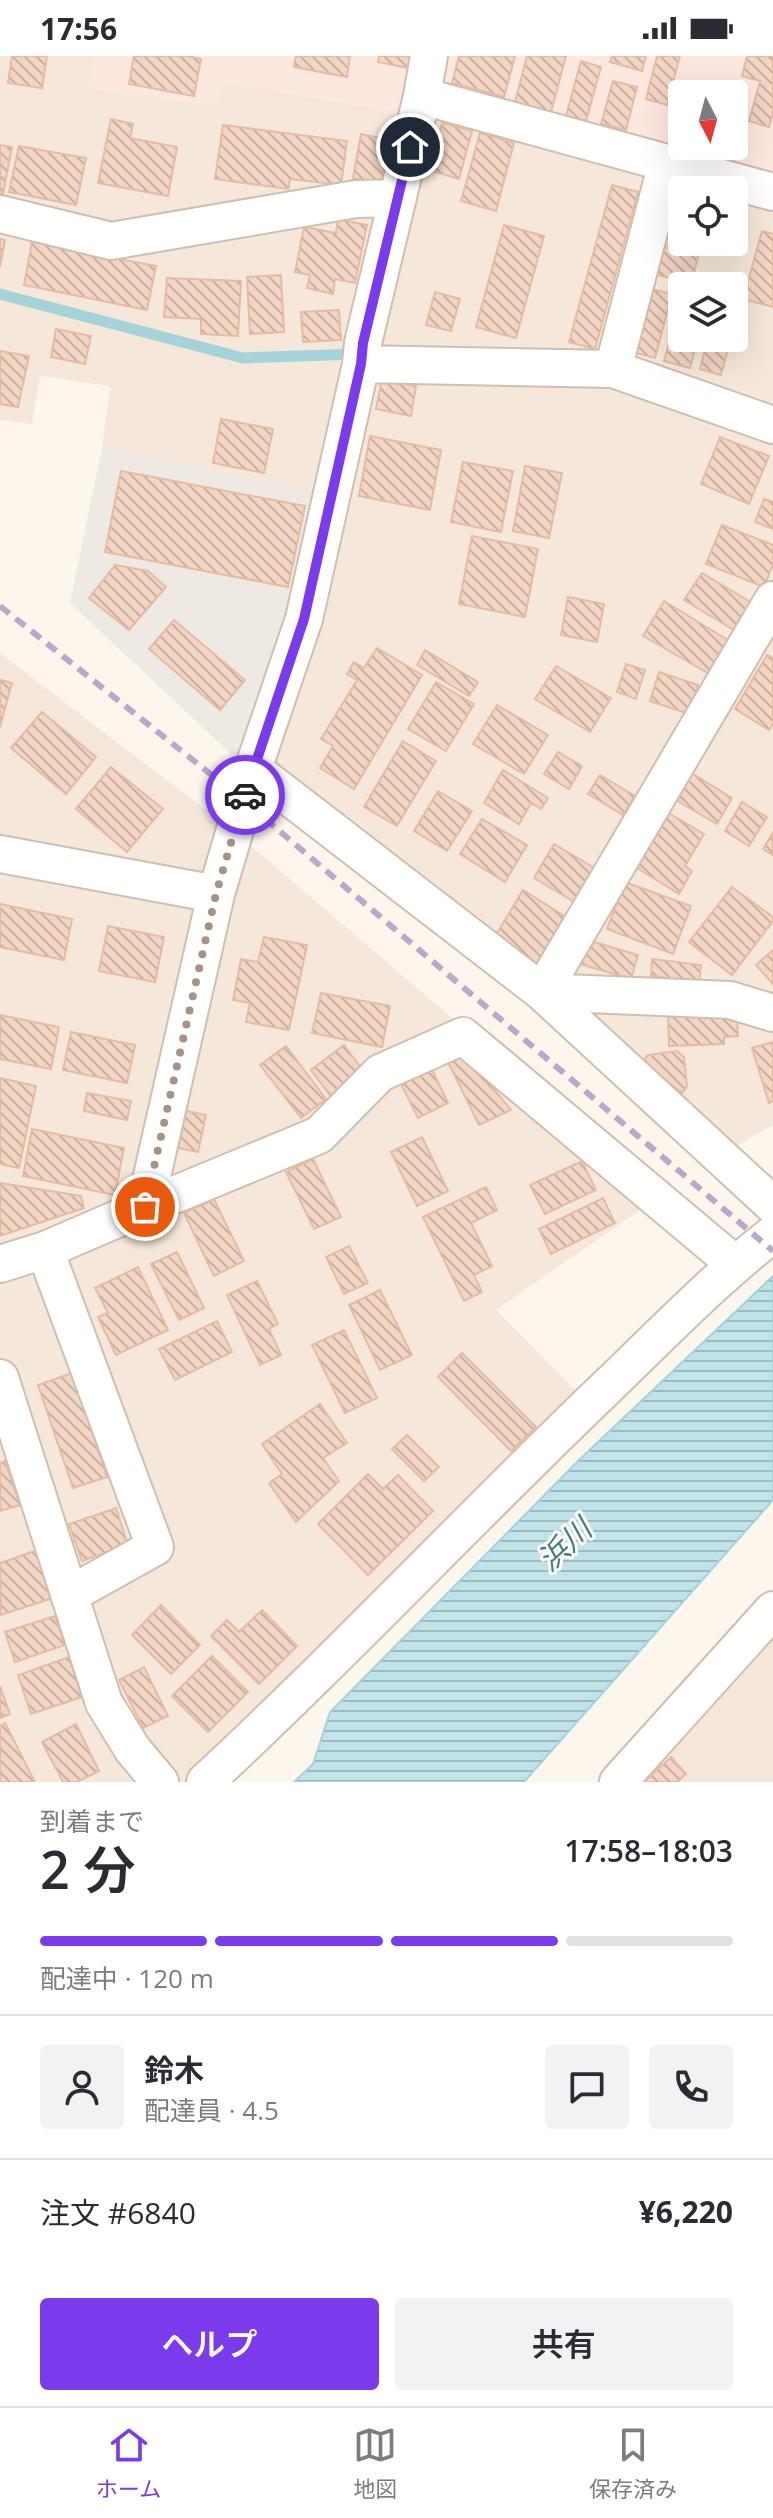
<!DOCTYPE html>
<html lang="ja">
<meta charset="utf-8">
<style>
:root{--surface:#fff;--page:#f2f2f3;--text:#2b2b33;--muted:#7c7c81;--line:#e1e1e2;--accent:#7c3aed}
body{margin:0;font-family:"Open Sans","Noto Sans JP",sans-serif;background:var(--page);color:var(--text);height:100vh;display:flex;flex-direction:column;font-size:30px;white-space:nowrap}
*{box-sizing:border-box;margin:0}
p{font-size:26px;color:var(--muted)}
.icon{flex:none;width:44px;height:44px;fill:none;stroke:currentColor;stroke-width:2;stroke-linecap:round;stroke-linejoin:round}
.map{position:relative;height:1726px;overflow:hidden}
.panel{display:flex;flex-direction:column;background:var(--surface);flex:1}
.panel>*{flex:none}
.needle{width:52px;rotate:174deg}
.tools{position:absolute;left:668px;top:24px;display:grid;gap:16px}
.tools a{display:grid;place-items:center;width:80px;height:80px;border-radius:8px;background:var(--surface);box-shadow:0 8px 32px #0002;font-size:40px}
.pin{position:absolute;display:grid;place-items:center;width:68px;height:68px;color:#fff;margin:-34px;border:4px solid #fff;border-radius:50%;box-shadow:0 2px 8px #0007}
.courier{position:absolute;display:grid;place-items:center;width:80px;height:80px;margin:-40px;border:6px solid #7c3aed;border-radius:50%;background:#fff;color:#222;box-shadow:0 2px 10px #0007}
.head em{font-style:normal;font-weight:600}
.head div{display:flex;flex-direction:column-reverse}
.head{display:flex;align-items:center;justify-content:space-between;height:136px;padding:0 40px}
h1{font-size:52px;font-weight:600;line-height:60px}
.bar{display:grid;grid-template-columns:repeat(4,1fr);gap:12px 8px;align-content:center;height:96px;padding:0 40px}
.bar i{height:10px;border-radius:6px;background:var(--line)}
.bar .active{background:var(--accent)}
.bar p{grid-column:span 4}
.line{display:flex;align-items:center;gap:20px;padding:0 40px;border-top:2px solid var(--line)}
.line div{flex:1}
.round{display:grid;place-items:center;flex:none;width:84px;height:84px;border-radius:8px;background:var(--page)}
.action{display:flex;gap:16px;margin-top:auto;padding:16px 40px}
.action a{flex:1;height:92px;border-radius:8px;background:var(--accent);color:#fff;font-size:32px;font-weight:600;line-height:92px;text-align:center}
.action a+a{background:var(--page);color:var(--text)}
.status{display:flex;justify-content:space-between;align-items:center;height:56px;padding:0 40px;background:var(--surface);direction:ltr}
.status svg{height:22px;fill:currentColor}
.tab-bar{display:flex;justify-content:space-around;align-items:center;height:112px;border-top:2px solid var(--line);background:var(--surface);font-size:22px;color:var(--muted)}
.tab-bar a{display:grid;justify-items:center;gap:4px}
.tab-bar .active{color:var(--accent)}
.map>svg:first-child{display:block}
.residential{fill:#f5e8da;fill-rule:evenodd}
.commercial{fill:#fde8e0;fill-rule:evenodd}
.industrial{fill:#efe9e4}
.water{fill:url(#water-rules);stroke:#a5d3da;stroke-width:2}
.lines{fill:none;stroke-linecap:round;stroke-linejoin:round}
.stream{stroke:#a5d3da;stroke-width:11}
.building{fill:url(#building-back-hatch);stroke:#e6bba3;stroke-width:2}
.street-casing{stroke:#d1beb0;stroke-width:40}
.street{stroke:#fff;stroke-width:36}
.rail{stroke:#b9a8c9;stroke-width:6;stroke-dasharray:12 8;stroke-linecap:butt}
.done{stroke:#a89285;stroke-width:8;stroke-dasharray:0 14.4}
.route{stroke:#7c3aed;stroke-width:10}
.labels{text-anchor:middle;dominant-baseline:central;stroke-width:6;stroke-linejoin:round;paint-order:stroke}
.water-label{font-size:30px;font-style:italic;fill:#437c86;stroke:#fffaf3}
</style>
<div class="status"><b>17:56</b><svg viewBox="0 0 49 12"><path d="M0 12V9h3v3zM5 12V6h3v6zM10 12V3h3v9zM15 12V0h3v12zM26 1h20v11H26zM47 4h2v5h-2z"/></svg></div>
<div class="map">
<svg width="773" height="1726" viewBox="0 0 773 1726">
<defs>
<pattern id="water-rules" width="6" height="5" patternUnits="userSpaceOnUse" patternTransform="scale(2)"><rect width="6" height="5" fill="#bfe3e8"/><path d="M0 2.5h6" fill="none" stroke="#a0bbbe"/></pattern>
<pattern id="building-back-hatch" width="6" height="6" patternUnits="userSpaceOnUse" patternTransform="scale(2)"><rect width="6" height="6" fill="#f3d5c3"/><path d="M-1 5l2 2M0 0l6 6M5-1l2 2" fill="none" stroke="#cab0a1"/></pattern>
</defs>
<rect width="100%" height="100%" fill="#fdf6ec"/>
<path class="residential" d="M 0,0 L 94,0 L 89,32 L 225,26 L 407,58 L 416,26 L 773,127 L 773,1069 L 715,1102 L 244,710 L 320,436 L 102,392 L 110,330 L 40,320 L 32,368 L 0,364 ZM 682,134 L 734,134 L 734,186 L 682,186 ZM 682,230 L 734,230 L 734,282 L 682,282 Z
M 0,597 L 236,777 L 660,1140 L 496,1254 L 583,1342 L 187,1726 L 0,1726 Z
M 773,1540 L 773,1726 L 606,1726 Z"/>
<path class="commercial" d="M 94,0 L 773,0 L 773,127 L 416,26 L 408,58 L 225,26 L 215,50 L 89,33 ZM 682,38 L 734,38 L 734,90 L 682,90 Z"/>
<path class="industrial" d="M 102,392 L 320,436 L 293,559 L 244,710 L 70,547 Z"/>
<path class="water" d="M 773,1220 L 773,1444 L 524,1726 L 294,1726 L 313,1708 L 330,1656 L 579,1404 Z"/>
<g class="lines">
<path class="stream" d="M 0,238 L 243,302 L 358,298"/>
</g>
<path class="building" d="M 12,0 L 47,0 L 42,32 L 8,27 Z
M 134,0 L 188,0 L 201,3 L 194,40 L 129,28 Z
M 296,0 L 350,0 L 347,21 L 294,11 Z
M 379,0 L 411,0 L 408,12 L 378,6 Z
M 459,0 L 515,0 L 504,41 L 452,27 Z
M 527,0 L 566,0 L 551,56 L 515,46 Z
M 612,0 L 646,0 L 642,15 L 610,6 Z
M 657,0 L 680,0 L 667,49 L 646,43 Z
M 747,0 L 773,0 L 773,57 L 769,71 L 749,65 L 760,25 L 742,20 Z
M 581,5 L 601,11 L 586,65 L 566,60 Z
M 613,25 L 637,31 L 626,74 L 601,68 Z
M 111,63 L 133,68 L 130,82 L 177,91 L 168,140 L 98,127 Z
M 442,67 L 472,75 L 459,123 L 429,114 Z
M 223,69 L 347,85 L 341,129 L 290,123 L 288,133 L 215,123 Z
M 480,77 L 514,87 L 496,155 L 461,145 Z
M 361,78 L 390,84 L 381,128 L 353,122 Z
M 0,89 L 12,91 L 3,138 L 0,138 Z
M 19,90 L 86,102 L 76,149 L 9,136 Z
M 612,129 L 638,136 L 595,293 L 569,286 Z
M 670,144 L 682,148 L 682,186 L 702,186 L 691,228 L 650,217 L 657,189 L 667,192 L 672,175 L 662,172 Z
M 338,163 L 367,169 L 355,227 L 335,223 L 333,238 L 307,232 L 310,219 L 295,216 L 304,171 L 336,177 Z
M 504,169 L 544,180 L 516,282 L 476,271 Z
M 762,175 L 773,178 L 773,251 L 743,243 Z
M 0,183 L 5,184 L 0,211 Z
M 32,186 L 156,210 L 147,254 L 24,229 Z
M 281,219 L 284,276 L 250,278 L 247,221 Z
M 167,222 L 241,225 L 238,280 L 201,278 L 201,263 L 164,261 Z
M 647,232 L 672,238 L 655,302 L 629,295 Z
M 435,236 L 460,243 L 451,275 L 426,269 Z
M 681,242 L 682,282 L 698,282 L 690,312 L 664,305 Z
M 339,254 L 341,284 L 303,286 L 301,256 Z
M 56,273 L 91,280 L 85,308 L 51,301 Z
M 708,282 L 731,282 L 721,319 L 700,313 Z
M 0,295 L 29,300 L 18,351 L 0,348 Z
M 382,323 L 416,330 L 411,360 L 376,353 Z
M 221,363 L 273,373 L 264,417 L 213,407 Z
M 370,380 L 441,394 L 430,454 L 359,440 Z
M 720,381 L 769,400 L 749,448 L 701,428 Z
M 463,406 L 513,415 L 501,476 L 451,466 Z
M 525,410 L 562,417 L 549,482 L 513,475 Z
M 121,415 L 305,450 L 288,531 L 105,496 Z
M 764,443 L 773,446 L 773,473 L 755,466 Z
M 722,469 L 773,489 L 773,508 L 764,531 L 706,508 Z
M 472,480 L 538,493 L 525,561 L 459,548 Z
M 115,509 L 148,515 L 166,531 L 129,574 L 89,542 Z
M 702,517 L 754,548 L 737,576 L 684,544 Z
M 568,541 L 604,548 L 597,586 L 561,579 Z
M 664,545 L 731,586 L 711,619 L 643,580 Z
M 174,564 L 245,624 L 220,654 L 149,593 Z
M 377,592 L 422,619 L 354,733 L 320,712 L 333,690 L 321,683 L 357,624 L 347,618 L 354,606 L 364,612 Z
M 425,594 L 478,626 L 469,640 L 417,609 Z
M 767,599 L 773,602 L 773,668 L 769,674 L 735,653 Z
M 626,608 L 645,614 L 636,643 L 617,636 Z
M 556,610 L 611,642 L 590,676 L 535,643 Z
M 659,616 L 698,629 L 689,658 L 650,645 Z
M 0,624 L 12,627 L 0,671 Z
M 436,626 L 474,648 L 446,695 L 408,673 Z
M 497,649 L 548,679 L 524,718 L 473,688 Z
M 42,656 L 96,701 L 66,738 L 11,692 Z
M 403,685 L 436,705 L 397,770 L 364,751 Z
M 558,696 L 582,710 L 569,733 L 544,718 Z
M 111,711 L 163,753 L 127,796 L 76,753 Z
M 503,714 L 548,742 L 541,753 L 531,747 L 519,768 L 484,747 Z
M 690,716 L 732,742 L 717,768 L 674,743 Z
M 600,719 L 635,740 L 623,759 L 588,738 Z
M 438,735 L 472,755 L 447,795 L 414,775 Z
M 742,746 L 767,761 L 749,790 L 725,775 Z
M 667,756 L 704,778 L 685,810 L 692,815 L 679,838 L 634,810 Z
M 482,763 L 527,789 L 505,826 L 460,798 Z
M 773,776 L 773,799 L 763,793 Z
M 554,788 L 596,813 L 576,847 L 534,822 Z
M 625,826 L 691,850 L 673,898 L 607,873 Z
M 732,831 L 773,861 L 773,865 L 732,919 L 689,886 Z
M 523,834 L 566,861 L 537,909 L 493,884 Z
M 0,848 L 72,863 L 64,904 L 0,891 Z
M 108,870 L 164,881 L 155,926 L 99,915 Z
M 264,881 L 307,889 L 289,974 L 246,966 L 250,947 L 233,944 L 241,903 L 258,906 Z
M 584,883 L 638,899 L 631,923 L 577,907 Z
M 773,894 L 773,928 L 756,909 Z
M 652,903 L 701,909 L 699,926 L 651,920 Z
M 321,937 L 390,950 L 382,991 L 312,977 Z
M 668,954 L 737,960 L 738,980 L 724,981 L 724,988 L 669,990 Z
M 0,959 L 59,971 L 51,1013 L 0,1003 Z
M 71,976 L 135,989 L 127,1027 L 63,1014 Z
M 773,986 L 773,1045 L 769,1047 L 752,992 Z
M 344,989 L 365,1017 L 332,1042 L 311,1014 Z
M 286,990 L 326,1043 L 301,1062 L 260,1009 Z
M 677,995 L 684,1001 L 687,1031 L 682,1037 L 642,1006 L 648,999 Z
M 464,996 L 511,1054 L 479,1069 L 447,1004 Z
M 430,1009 L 448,1047 L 418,1062 L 399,1024 Z
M 0,1022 L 36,1030 L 19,1112 L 0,1108 Z
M 87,1037 L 131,1045 L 127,1064 L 84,1055 Z
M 182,1054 L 206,1059 L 198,1096 L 174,1091 Z
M 32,1073 L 124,1092 L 115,1139 L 23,1120 Z
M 422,1081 L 448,1135 L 417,1150 L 391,1096 Z
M 313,1103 L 341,1161 L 314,1173 L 286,1116 Z
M 582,1105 L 596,1134 L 545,1158 L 530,1129 Z
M 0,1127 L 81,1140 L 84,1152 L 0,1180 Z
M 486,1131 L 497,1154 L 471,1167 L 492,1210 L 474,1219 L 482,1236 L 464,1245 L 423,1161 Z
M 603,1142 L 615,1167 L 551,1198 L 539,1173 Z
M 214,1143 L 244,1205 L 214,1220 L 184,1157 Z
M 349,1190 L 368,1227 L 344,1238 L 326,1201 Z
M 177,1196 L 204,1252 L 179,1264 L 151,1208 Z
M 138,1211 L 168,1274 L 116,1299 L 98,1261 L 108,1257 L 95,1232 Z
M 257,1225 L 278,1268 L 269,1273 L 281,1299 L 260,1309 L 227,1239 Z
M 380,1234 L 412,1299 L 380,1314 L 349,1249 Z
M 217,1265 L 232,1296 L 175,1324 L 159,1293 Z
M 344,1274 L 377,1342 L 345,1357 L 312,1289 Z
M 462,1297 L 536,1371 L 511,1395 L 438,1321 Z
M 72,1317 L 107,1421 L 73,1432 L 38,1329 Z
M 320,1348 L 347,1387 L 323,1402 L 339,1425 L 296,1466 L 269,1427 L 282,1418 L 262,1388 Z
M 407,1379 L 439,1411 L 424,1425 L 392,1393 Z
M 5,1405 L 20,1449 L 0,1455 L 0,1407 Z
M 368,1418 L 383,1433 L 398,1419 L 433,1455 L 368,1519 L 318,1468 Z
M 116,1452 L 128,1489 L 82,1505 L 69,1468 Z
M 40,1493 L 56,1541 L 1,1559 L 0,1507 Z
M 161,1549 L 200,1589 L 171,1618 L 132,1579 Z
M 262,1554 L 297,1590 L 259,1628 L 211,1580 L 227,1564 L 239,1576 Z
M 55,1560 L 65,1589 L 15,1606 L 5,1576 Z
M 212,1600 L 248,1636 L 208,1676 L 172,1640 Z
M 69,1601 L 82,1641 L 31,1658 L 18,1619 Z
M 144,1611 L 168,1660 L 143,1672 L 119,1624 Z
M 0,1630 L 10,1658 L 0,1662 Z
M 5,1667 L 35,1726 L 0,1726 L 0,1670 Z
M 76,1668 L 99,1715 L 77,1726 L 63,1726 L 42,1686 Z
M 671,1701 L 686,1718 L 677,1726 L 644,1726 Z"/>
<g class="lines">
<g class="street-casing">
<path id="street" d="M 422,40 L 773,136
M 0,158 L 111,185 L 356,143 L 398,142
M 361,308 L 613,313 L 773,369
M 613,313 L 667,107
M 773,544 L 542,936 L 730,944 L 773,957
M 253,713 L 542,936 L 773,1149
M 0,798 L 216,838
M 145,1151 L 319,1079 L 380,1017 L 463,980 L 735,1208
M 45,1194 L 155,1491 L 69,1539
M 0,1208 L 45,1194 L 145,1151 L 216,838 L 253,713 L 304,563 L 361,308 L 363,287 L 422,40 L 429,0
M 0,1322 L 104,1647 L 133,1694 L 160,1726
M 205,1726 C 343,1598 472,1460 608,1330 C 662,1278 714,1224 773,1178
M 618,1726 L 773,1554"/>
</g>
<use href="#street" class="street"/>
<path class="rail" d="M 0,550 L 243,744 L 773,1195"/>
</g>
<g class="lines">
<path class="done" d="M 145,1151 L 216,838 L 245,739"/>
<path class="route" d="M 245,739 L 304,563 L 361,308 L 363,287 L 410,91"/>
</g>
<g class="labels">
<g class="water-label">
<text transform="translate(564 1488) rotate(-43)">浜川</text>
</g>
</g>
</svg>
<div class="tools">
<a><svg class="needle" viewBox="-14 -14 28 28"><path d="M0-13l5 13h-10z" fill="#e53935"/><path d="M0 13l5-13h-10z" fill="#7c7c81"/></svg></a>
<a><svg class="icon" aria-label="locate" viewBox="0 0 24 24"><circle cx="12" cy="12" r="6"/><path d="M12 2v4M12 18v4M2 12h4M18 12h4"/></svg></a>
<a><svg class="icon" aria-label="layers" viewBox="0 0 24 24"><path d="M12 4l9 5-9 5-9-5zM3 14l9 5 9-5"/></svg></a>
</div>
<div class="pin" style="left:145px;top:1151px;background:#ea580c"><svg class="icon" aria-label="bag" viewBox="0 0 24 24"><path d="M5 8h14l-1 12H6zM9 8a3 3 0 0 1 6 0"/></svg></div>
<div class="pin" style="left:410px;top:91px;background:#1f2937"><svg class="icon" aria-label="home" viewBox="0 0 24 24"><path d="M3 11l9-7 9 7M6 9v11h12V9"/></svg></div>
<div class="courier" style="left:245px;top:739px"><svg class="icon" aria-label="car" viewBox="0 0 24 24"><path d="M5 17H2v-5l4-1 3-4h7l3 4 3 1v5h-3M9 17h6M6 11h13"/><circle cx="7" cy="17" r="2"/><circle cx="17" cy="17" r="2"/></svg></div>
</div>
<section class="panel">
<div class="head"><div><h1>2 分</h1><p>到着まで</p></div><em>17:58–18:03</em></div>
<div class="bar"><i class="active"></i><i class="active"></i><i class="active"></i><i></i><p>配達中 · 120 m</p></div>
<div class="line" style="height:144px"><a class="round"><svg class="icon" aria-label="person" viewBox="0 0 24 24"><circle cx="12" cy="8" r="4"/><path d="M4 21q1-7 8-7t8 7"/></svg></a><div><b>鈴木</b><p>配達員 · 4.5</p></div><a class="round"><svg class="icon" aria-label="chat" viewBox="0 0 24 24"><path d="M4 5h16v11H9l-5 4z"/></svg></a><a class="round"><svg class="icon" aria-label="phone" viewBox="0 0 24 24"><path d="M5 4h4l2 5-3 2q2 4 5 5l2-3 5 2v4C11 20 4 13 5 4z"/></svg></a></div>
<div class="line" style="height:104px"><div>注文 #6840</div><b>¥6,220</b></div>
<div class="action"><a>ヘルプ</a><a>共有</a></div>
</section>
<nav class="tab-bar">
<a class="active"><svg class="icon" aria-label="home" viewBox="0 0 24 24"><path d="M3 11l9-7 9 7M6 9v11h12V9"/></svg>ホーム</a>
<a><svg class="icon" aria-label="map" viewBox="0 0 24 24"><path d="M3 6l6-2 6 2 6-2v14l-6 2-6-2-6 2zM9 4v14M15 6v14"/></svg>地図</a>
<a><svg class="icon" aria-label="saved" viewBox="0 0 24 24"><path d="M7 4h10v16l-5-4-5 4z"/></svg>保存済み</a>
</nav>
